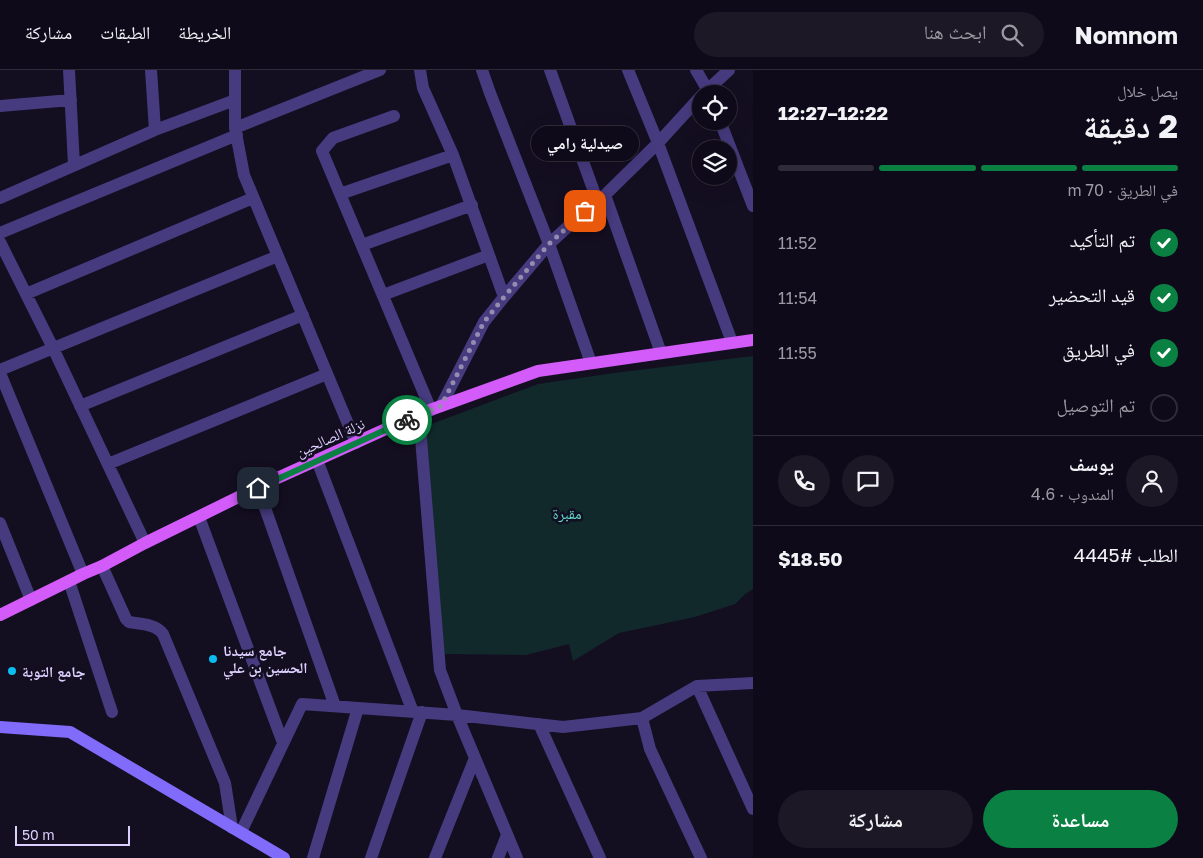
<!DOCTYPE html>
<html lang="ar">
<meta charset="utf-8">
<style>
:root{--surface:#0f0a19;--page:#1d1826;--text:#f1f3f6;--muted:#9b9aa2;--line:#2f2b38;--accent:#0b8043}
body{margin:0;font-family:"Golos Text","Noto Naskh Arabic",sans-serif;background:var(--page);color:var(--text);direction:rtl;height:100vh;display:flex;flex-direction:column;font-size:19px;white-space:nowrap}
*{box-sizing:border-box;margin:0}
p{font-size:16px;color:var(--muted)}
.icon{flex:none;width:28px;height:28px;fill:none;stroke:currentColor;stroke-width:2;stroke-linecap:round;stroke-linejoin:round}
.map{position:relative;flex:1;overflow:hidden;direction:ltr}
.drawer{display:flex;flex-direction:column;background:var(--surface);width:450px}
.drawer>*{flex:none}
.controls{position:absolute;left:692px;top:15px;display:grid;gap:10px}
.controls a{display:grid;place-items:center;width:45px;height:45px;border-radius:50%;background:var(--surface);box-shadow:0 5px 20px #0002,0 0 0 1px var(--line);font-size:25px}
.scale{position:absolute;left:15px;bottom:12px;width:115px;box-sizing:border-box;padding-left:5px;border:2px solid #dbd0fd;border-top:0;font-size:14px;line-height:18px;white-space:nowrap;color:#dbd0fd;-webkit-text-stroke:4px #140e21;paint-order:stroke}
.pin{position:absolute;display:grid;place-items:center;width:42px;height:42px;color:#fff;margin:-21px;border-radius:10px;box-shadow:0 2px 8px #0006}
.courier{position:absolute;display:grid;place-items:center;width:50px;height:50px;margin:-25px;border:4px solid #0b8043;border-radius:50%;background:#fff;color:#222;box-shadow:0 1px 6px #0007}
.bubble{position:absolute;height:35px;border-radius:18px;background:var(--surface);box-shadow:0 5px 20px #0002,0 0 0 1px var(--line);font-size:16px;font-weight:700;line-height:35px;text-align:center;direction:rtl}
.head em{font-style:normal;font-weight:700}
.head div{display:flex;flex-direction:column-reverse}
.head{display:flex;align-items:center;justify-content:space-between;height:85px;padding:0 25px}
h1{font-size:32px;font-weight:700;line-height:38px}
.bar{display:grid;grid-template-columns:repeat(4,1fr);gap:8px 5px;align-content:center;height:60px;padding:0 25px}
.bar i{height:6px;border-radius:4px;background:var(--line)}
.bar .active{background:var(--accent)}
.bar p{grid-column:span 4}
.line{display:flex;align-items:center;gap:12px;padding:0 25px;border-top:1px solid var(--line)}
.line div{flex:1}
.round{display:grid;place-items:center;flex:none;width:52px;height:52px;border-radius:26px;background:var(--page)}
ol{padding:0 25px;list-style:none}
li{display:flex;align-items:center;gap:15px;height:55px}
li p{margin-inline-start:auto}
li .icon{padding:5px;border-radius:50%;background:var(--accent);color:#fff;stroke-width:4}
li:last-child{color:var(--muted)}
li i{width:28px;height:28px;border:2px solid var(--line);border-radius:50%}
.button{display:flex;gap:10px;margin-top:auto;padding:10px 25px}
.button a{flex:1;height:58px;border-radius:30px;background:var(--accent);color:#fff;font-size:20px;font-weight:700;line-height:58px;text-align:center}
.button a+a{background:var(--page);color:var(--text)}
header{display:flex;align-items:center;gap:30px;box-sizing:border-box;height:70px;padding:0 25px;background:var(--surface);border-bottom:1px solid var(--line)}
header strong{font-size:24px}
nav{display:flex;gap:28px;margin-inline-start:auto;font-size:18px}
.search{width:350px;height:45px;background:var(--page);display:flex;align-items:center;gap:12px;box-sizing:border-box;padding:0 18px;border-radius:28px;color:var(--muted);font-size:19px}
main{display:flex;flex:1;min-height:0}
.map>svg:first-child{display:block}
.green{fill:#11292b}
.lines{fill:none;stroke-linecap:round;stroke-linejoin:round}
.street{stroke:#463b7f;stroke-width:12}
.secondary{stroke:#806bfa;stroke-width:12}
.primary{stroke:#d25bf9;stroke-width:12}
.done{stroke:#958cb0;stroke-width:5;stroke-dasharray:0 9}
.route{stroke:#0b8043;stroke-width:6}
.poi-dot{fill:#09bdf1;stroke:#140e21;stroke-width:2}
.labels{text-anchor:middle;dominant-baseline:central;stroke-width:5;stroke-linejoin:round;paint-order:stroke}
.street-label{font-size:15px;fill:#dbd0fd;stroke:#140e21}
.park-label{font-size:15px;fill:#5fdbcb;stroke:#140e21}
.poi-label{font-size:15px;font-weight:bold;fill:#dbd0fd;stroke:#140e21;text-anchor:start}
</style>
<header>
<strong>Nomnom</strong>
<div class="search"><svg class="icon" aria-label="search" viewBox="0 0 24 24"><circle cx="10" cy="10" r="6"/><path d="M15 15l6 6"/></svg>ابحث هنا</div>
<nav><a>الخريطة</a><a>الطبقات</a><a>مشاركة</a></nav>
</header>
<main>
<section class="drawer">
<div class="head"><div><h1>2 دقيقة</h1><p>يصل خلال</p></div><em>12:22–12:27</em></div>
<div class="bar"><i class="active"></i><i class="active"></i><i class="active"></i><i></i><p>في الطريق · 70 m</p></div>
<ol>
<li><svg class="icon" aria-label="check" viewBox="0 0 24 24"><path d="M5 12l5 5 9-10"/></svg>تم التأكيد<p>11:52</p></li>
<li><svg class="icon" aria-label="check" viewBox="0 0 24 24"><path d="M5 12l5 5 9-10"/></svg>قيد التحضير<p>11:54</p></li>
<li><svg class="icon" aria-label="check" viewBox="0 0 24 24"><path d="M5 12l5 5 9-10"/></svg>في الطريق<p>11:55</p></li>
<li><i></i>تم التوصيل</li>
</ol>
<div class="line" style="height:90px"><a class="round"><svg class="icon" aria-label="person" viewBox="0 0 24 24"><circle cx="12" cy="8" r="4"/><path d="M4 21q1-7 8-7t8 7"/></svg></a><div><b>يوسف</b><p>المندوب · 4.6</p></div><a class="round"><svg class="icon" aria-label="chat" viewBox="0 0 24 24"><path d="M4 5h16v11H9l-5 4z"/></svg></a><a class="round"><svg class="icon" aria-label="phone" viewBox="0 0 24 24"><path d="M5 4h4l2 5-3 2q2 4 5 5l2-3 5 2v4C11 20 4 13 5 4z"/></svg></a></div>
<div class="line" style="height:65px"><div>الطلب #4445</div><b>$18.50</b></div>
<div class="button"><a>مساعدة</a><a>مشاركة</a></div>
</section>
<div class="map">
<svg width="753" height="788" viewBox="0 0 753 788">
<rect width="100%" height="100%" fill="#140e21"/>
<path class="green" d="M 753,286 L 753,519 L 744,525 L 735,534 L 695,547 L 619,563 L 573,591 L 569,574 L 526,585 L 443,584 L 426,356 L 538,314 L 614,303 Z"/>
<g class="lines">
<path class="street" d="M 69,0 L 74,95
M 151,0 L 155,60
M 235,0 L 235,58 L 244,105 L 356,373
M 420,0 L 423,18 L 453,85 L 504,227
M 482,0 L 490,23 L 549,174 L 591,293
M 550,0 L 597,130
M 628,0 L 658,73 L 732,272
M 696,0 L 710,24
M 703,24 L 729,0
M 0,36 L 71,30
M 394,46 L 333,68 L 322,81 L 431,340
M 720,51 L 753,136
M 235,58 L 380,0
M 340,124 L 453,85
M 605,125 L 661,283
M 0,128 L 155,60 L 235,30
M 0,163 L 237,65
M 0,172 L 53,278 L 145,473
M 362,175 L 472,135
M 26,224 L 253,128
M 383,225 L 489,185
M 0,300 L 278,186
M 0,303 L 83,504
M 80,336 L 303,245
M 441,336 L 484,252 L 504,227 L 549,174 L 597,130 L 605,125 L 658,73 L 701,26
M 419,344 L 440,600 L 457,645 L 517,788
M 317,390 L 413,642
M 108,394 L 327,304
M 258,418 L 335,636
M 199,447 L 283,673
M 0,453 L 31,530
M 102,496 L 126,549 L 129,552 C 140,554 156,554 163,564 L 225,713 L 232,758
M 69,511 L 112,642
M 697,616 L 753,739
M 642,648 L 650,679 L 701,788
M 539,654 L 600,788
M 241,762 L 302,634 L 457,645 L 563,657 L 642,648 L 697,616 L 753,613
M 313,788 L 358,638
M 371,788 L 422,642
M 435,788 L 475,688
M 498,788 L 507,765"/>
<path class="secondary" d="M 0,657 L 70,662 L 284,788"/>
<path class="primary" d="M 0,545 L 83,504 L 102,496 L 145,473 L 273,410 L 419,344 L 538,301 L 753,270"/>
</g>
<g class="lines">
<path class="done" d="M 407,350 L 441,336 L 484,252 L 504,227 L 549,174 L 585,141"/>
<path class="route" d="M 258,418 L 407,350"/>
</g>
<g class="poi-dot">
<circle cx="213" cy="589" r="5"/>
<circle cx="12" cy="601" r="5"/>
</g>
<g class="labels">
<g class="street-label">
<text transform="translate(330 367) rotate(-24)">نزلة الصالحين</text>
</g>
<g class="park-label">
<text x="567" y="443">مقبرة</text>
</g>
<g class="poi-label">
<text x="223" y="580">جامع سيدنا<tspan x="223" dy="17">الحسين بن علي</tspan></text>
<text x="22" y="601">جامع التوبة</text>
</g>
</g>
</svg>
<div class="controls">
<a><svg class="icon" aria-label="locate" viewBox="0 0 24 24"><circle cx="12" cy="12" r="6"/><path d="M12 2v4M12 18v4M2 12h4M18 12h4"/></svg></a>
<a><svg class="icon" aria-label="layers" viewBox="0 0 24 24"><path d="M12 4l9 5-9 5-9-5zM3 14l9 5 9-5"/></svg></a>
</div>
<div class="scale">50 m</div>
<div class="pin" style="left:585px;top:141px;background:#ea580c"><svg class="icon" aria-label="bag" viewBox="0 0 24 24"><path d="M5 8h14l-1 12H6zM9 8a3 3 0 0 1 6 0"/></svg></div>
<div class="pin" style="left:258px;top:418px;background:#1f2937"><svg class="icon" aria-label="home" viewBox="0 0 24 24"><path d="M3 11l9-7 9 7M6 9v11h12V9"/></svg></div>
<div class="courier" style="left:407px;top:350px"><svg class="icon" aria-label="bike" viewBox="0 0 24 24"><circle cx="6" cy="16" r="4"/><circle cx="18" cy="16" r="4"/><path d="M6 16l4-8h5l3 8M10 8l3 8H6M13 5h3"/></svg></div>
<div class="bubble" style="left:531px;top:56px;width:108px">صيدلية رامي</div>
</div>
</main>
